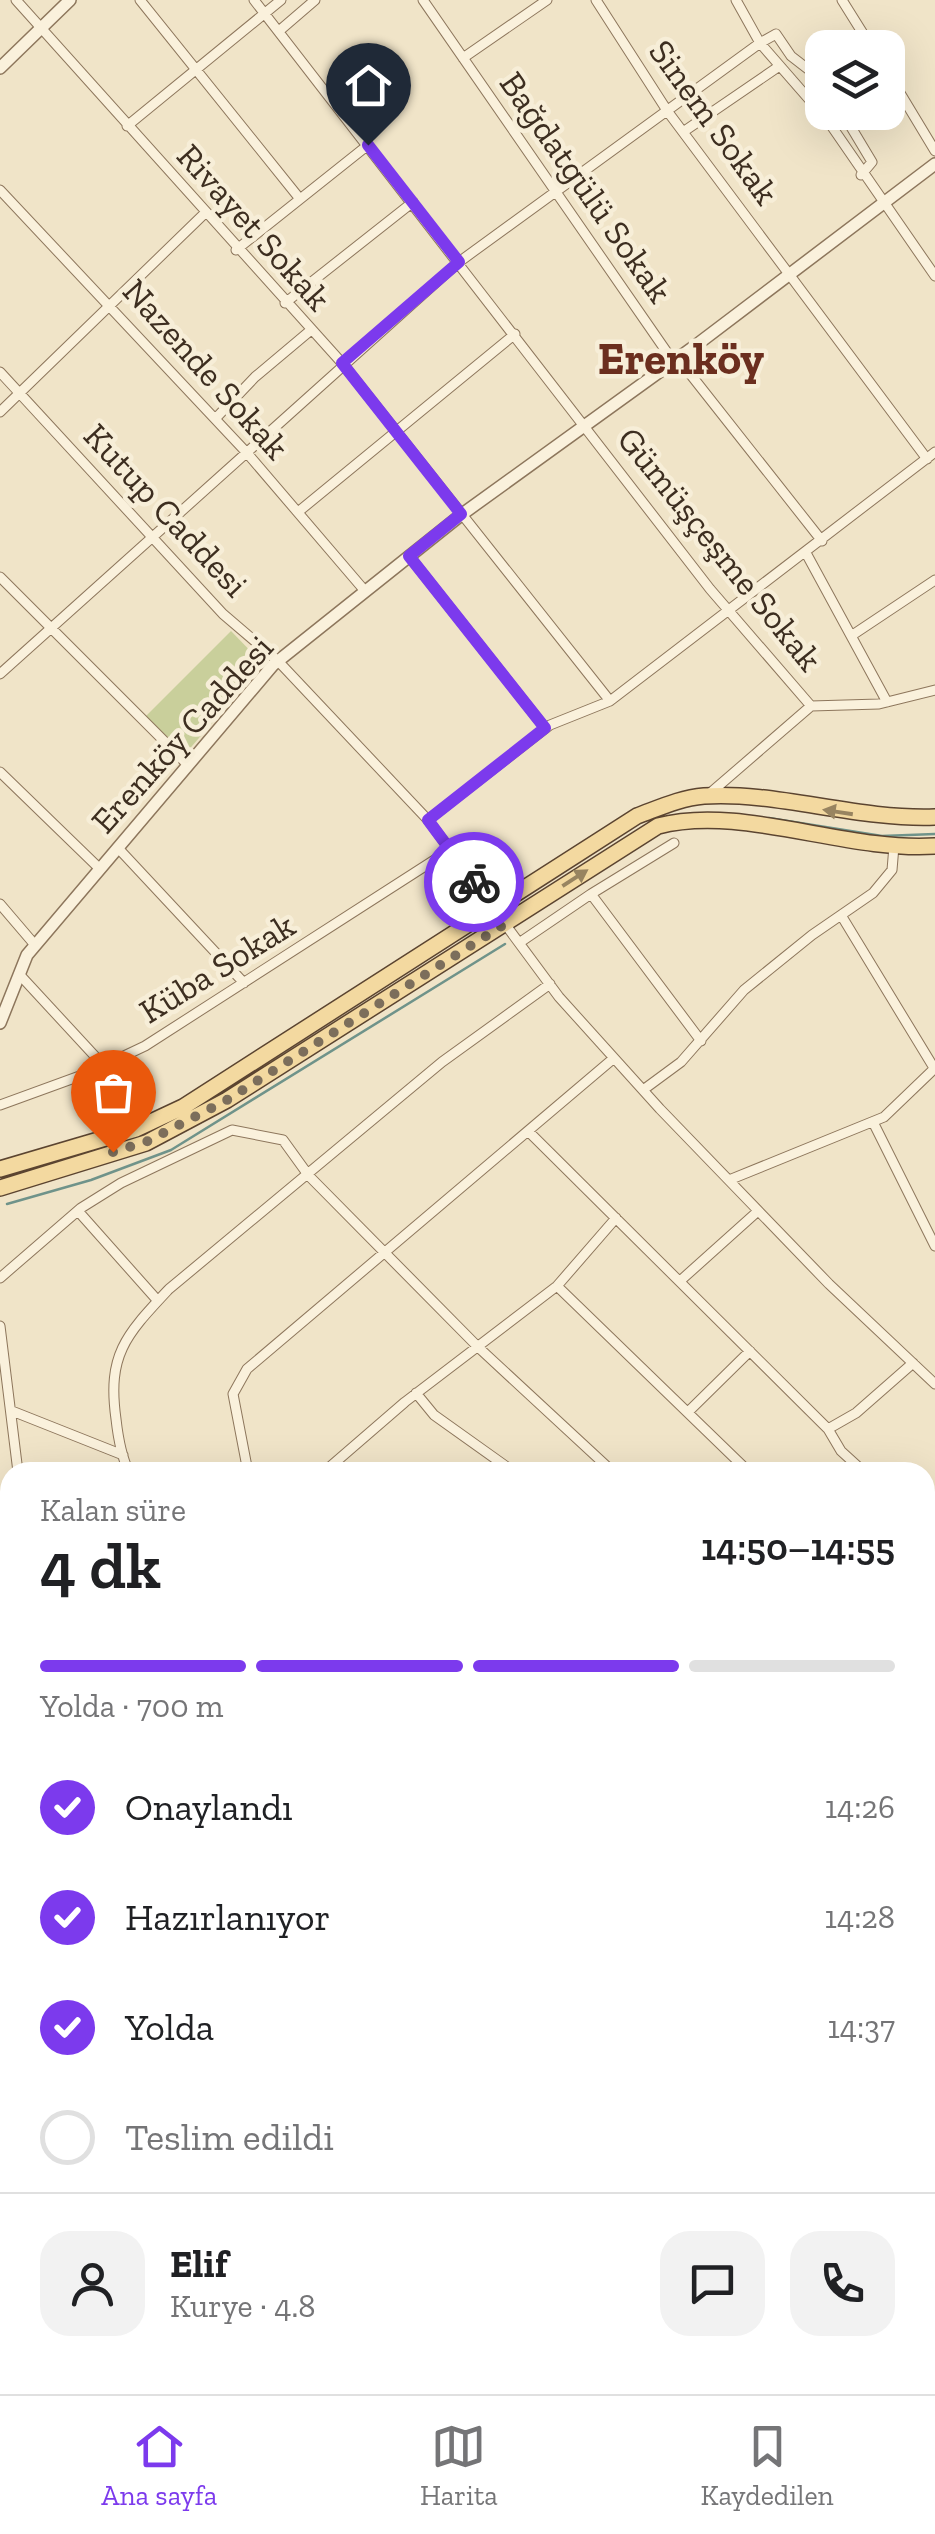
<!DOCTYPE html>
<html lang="tr">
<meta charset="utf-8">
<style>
:root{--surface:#fff;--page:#f2f2f2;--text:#202124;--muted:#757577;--line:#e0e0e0;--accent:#7c3aed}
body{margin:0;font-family:"Zilla Slab",serif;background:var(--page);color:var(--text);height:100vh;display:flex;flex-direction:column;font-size:38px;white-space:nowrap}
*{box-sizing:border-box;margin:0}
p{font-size:32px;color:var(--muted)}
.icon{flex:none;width:55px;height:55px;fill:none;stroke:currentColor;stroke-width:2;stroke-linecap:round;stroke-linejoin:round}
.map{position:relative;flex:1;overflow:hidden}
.side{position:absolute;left:0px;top:1462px;width:935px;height:932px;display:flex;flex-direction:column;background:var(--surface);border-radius:30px 30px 0 0;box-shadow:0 10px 40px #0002}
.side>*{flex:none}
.tools{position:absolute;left:805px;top:30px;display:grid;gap:20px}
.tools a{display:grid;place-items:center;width:100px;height:100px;border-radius:20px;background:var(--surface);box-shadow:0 10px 40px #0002;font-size:50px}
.pin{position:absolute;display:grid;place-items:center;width:85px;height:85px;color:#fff;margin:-102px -42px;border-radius:50% 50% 50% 0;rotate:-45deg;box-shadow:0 0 10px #0007}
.pin .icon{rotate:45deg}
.courier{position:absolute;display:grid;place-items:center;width:100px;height:100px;margin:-50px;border:8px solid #7c3aed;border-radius:50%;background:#fff;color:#222;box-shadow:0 2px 12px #0007}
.overview em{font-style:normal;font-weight:600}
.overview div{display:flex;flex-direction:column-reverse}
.overview{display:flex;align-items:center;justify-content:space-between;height:170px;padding:0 40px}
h1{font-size:65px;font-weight:600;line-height:75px}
.bar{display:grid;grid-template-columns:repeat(4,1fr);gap:15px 10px;align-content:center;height:120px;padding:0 40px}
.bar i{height:12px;border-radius:8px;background:var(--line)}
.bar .selected{background:var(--accent)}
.bar p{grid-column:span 4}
.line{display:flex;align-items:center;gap:25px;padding:0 40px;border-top:2px solid var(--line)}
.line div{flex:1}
.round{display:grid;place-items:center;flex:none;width:105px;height:105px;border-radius:30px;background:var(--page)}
ol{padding:0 40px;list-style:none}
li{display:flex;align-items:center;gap:30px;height:110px}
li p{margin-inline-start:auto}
li .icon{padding:10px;border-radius:50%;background:var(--accent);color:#fff;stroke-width:4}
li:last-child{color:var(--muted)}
li i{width:55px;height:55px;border:5px solid var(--line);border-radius:50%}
.tabs{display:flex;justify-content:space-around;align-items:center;height:140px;border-top:2px solid var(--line);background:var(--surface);font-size:28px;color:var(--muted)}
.tabs a{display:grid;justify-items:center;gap:5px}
.tabs .selected{color:var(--accent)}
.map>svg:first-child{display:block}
.green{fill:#c9cf9b}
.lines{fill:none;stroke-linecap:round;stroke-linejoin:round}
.stream{stroke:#6f938a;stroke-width:2.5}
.minor-casing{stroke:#8d765c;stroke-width:11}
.tertiary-casing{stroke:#8d765c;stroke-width:14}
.primary-casing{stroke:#5b4430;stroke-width:18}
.minor{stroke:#faf1dc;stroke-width:9}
.tertiary{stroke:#faf1dc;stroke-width:11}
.primary{stroke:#f3d9a0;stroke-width:15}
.oneway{fill:#988460}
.done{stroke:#7c6e5b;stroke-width:10;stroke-dasharray:0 18}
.route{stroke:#7c3aed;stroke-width:12}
.labels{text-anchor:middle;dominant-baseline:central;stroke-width:9;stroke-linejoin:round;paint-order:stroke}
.street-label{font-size:35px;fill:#3d2e20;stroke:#f7eed8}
.district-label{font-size:45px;font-weight:bold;fill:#6b2e1e;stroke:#f7eed8}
</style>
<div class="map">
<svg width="935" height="2394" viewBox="0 0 935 2394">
<rect width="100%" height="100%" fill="#f0e4c8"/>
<path class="green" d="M 231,631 L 263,664 L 186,753 L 145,717 Z"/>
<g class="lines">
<path class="stream" d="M 769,818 L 882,836 L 935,834
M 7,1204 L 91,1180 L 171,1150 L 505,944
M 0,1930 L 10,1934
M 925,2334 L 935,2337"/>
<g class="minor-casing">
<path id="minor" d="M 16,0 L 342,363 L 610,701
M 140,0 L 300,199
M 254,0 L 710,589 L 811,706
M 423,0 L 673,361 L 691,375 L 822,541
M 596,0 L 668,112 L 927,459
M 736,0 L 760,43 L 828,121 L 935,276
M 842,0 L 872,48
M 279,31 L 315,0
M 463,58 L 547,0
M 888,73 L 935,151
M 842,112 L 872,162 L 861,175
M 127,126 L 281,0
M 683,132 L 778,67
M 0,190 L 247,453 L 365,591
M 236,250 L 368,145
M 285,303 L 413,202
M 0,372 L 223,614 L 278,661 L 428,820 L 559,997 L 660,1109 L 829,1284 L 935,1384
M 0,412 L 204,214
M 215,419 L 255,377 L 311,330
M 298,512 L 515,334
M 806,553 L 887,702
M 409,556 L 545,728
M 0,577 L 186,763
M 851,636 L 935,580
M 0,674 L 459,262 L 760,43 L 776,34 L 791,56 L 822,80
M 0,772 L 100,869
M 708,795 L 811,706 L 879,704 L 935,690
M 428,820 L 550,725 L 610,701 L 935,452
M 674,843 L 591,894 L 701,1041
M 118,848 L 244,983
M 0,904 L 35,945
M 841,915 L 934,1068
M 519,943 L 591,894
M 19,974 L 104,1066
M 643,1090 L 681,1062 L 744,990 L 812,935 L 873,893 L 892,870 L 894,846
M 0,1105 L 88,1073 L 145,1046 L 450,850
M 873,1122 L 935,1246
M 529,1132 L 828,1429 L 841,1451 L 864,1472
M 729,1180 L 884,1117 L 935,1068
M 78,1211 L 158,1301
M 0,1278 L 81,1208 L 121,1183 L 232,1130 L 283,1140 L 309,1176 L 478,1347 L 613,1472
M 680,1281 L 758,1211
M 557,1286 L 749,1472
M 0,1326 L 18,1472
M 416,1393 L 434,1415 L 514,1472
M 12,1411 L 123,1455
M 688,1412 L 750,1351
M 828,1429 L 856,1413 L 913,1363
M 129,1472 C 121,1456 118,1437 116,1419 C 107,1354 126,1335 169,1289 L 442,1062 L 550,984
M 248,1472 L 233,1394 L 247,1369 L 614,1058
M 324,1472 L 405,1402 L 557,1286 L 616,1218
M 0,1524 L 10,1515
M 925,1554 L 935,1571
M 0,1689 L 10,1676
M 925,1693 L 935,1703 L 925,1709
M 0,1698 L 10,1703
M 0,1756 L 10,1742
M 925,1766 L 935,1777
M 0,1769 L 10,1775
M 0,1808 L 10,1805
M 925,1925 L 935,1914
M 925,2031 L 935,2040
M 0,2067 L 10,2049
M 0,2124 L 10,2131
M 0,2189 L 10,2175
M 925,2225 L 935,2231
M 925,2242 L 935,2243
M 0,2270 L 10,2277
M 0,2348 L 10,2350
M 145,2385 L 171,2394
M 12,2394 L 19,2385
M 263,2394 L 265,2385
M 530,2394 L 531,2385
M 611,2394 L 612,2385
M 740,2394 L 740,2385
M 823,2394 L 823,2385
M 918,2394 L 918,2385"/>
</g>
<g class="tertiary-casing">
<path id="tertiary" d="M 0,68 L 70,0
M 0,1023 L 27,955 L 273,665 L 461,515 L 695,346 L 935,164"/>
</g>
<g class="primary-casing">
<path id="primary" d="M 0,1169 L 136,1129 L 183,1107 L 637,816 C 659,808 680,798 704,796 C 775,791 857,820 935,817
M 0,1188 L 146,1143 L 227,1100 L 658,826 C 741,804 845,852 935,846"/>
</g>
<use href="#minor" class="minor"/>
<use href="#tertiary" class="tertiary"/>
<use href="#primary" class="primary"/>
</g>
<defs><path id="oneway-solid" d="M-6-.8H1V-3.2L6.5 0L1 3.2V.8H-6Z" transform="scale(2.5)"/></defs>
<g class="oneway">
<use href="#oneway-solid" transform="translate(838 812) rotate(-171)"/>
<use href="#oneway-solid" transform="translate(575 878) rotate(-33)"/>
</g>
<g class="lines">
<path class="done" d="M 113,1152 L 146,1142 L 227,1100 L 505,924 L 474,882"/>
<path class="route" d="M 368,145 L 459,262 L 342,363 L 461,514 L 409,556 L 545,728 L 428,820 L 474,882"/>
</g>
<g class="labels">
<g class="street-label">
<text transform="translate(714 122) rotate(54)">Sinem Sokak</text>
<text transform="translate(586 187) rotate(55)">Bağdatgülü Sokak</text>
<text transform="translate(254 227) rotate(48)">Rivayet Sokak</text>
<text transform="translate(206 369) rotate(48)">Nazende Sokak</text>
<text transform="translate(166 510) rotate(47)">Kutup Caddesi</text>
<text transform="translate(720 549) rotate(51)">Gümüşçeşme Sokak</text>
<text transform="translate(182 734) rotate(-48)">Erenköy Caddesi</text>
<text transform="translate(217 968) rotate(-32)">Küba Sokak</text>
</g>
<g class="district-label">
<text x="681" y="359">Erenköy</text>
</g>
</g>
</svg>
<div class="tools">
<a><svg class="icon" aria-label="layers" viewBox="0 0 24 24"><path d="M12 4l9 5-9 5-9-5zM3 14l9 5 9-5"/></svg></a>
</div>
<div class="pin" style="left:113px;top:1152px;background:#ea580c"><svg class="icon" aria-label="bag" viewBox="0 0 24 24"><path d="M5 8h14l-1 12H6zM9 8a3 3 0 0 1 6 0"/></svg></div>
<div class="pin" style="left:368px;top:145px;background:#1f2937"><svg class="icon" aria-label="home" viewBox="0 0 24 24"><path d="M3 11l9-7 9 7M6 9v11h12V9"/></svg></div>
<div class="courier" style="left:474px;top:882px"><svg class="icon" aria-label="bike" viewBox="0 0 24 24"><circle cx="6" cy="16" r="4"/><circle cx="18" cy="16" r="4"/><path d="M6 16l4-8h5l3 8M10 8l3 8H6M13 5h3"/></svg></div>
<section class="side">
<div class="overview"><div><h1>4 dk</h1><p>Kalan süre</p></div><em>14:50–14:55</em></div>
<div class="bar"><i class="selected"></i><i class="selected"></i><i class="selected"></i><i></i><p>Yolda · 700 m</p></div>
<ol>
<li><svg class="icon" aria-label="check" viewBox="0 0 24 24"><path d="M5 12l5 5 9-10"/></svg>Onaylandı<p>14:26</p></li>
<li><svg class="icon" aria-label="check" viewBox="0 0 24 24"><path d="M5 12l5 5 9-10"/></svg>Hazırlanıyor<p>14:28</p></li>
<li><svg class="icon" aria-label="check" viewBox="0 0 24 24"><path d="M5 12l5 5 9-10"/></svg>Yolda<p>14:37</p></li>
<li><i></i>Teslim edildi</li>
</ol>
<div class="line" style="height:180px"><a class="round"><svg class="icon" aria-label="person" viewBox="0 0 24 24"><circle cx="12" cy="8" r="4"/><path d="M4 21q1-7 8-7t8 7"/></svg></a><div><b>Elif</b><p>Kurye · 4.8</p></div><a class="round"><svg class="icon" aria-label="chat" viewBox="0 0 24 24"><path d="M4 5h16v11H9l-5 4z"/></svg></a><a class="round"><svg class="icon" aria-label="phone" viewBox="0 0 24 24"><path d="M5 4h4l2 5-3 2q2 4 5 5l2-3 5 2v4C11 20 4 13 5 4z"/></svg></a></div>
</section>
</div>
<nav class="tabs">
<a class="selected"><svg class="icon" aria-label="home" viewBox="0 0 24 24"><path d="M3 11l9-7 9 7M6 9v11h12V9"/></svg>Ana sayfa</a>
<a><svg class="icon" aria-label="map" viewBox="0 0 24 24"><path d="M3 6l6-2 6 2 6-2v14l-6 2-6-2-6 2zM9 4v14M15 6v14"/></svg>Harita</a>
<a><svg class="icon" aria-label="saved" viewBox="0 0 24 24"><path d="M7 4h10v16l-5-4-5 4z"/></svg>Kaydedilen</a>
</nav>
